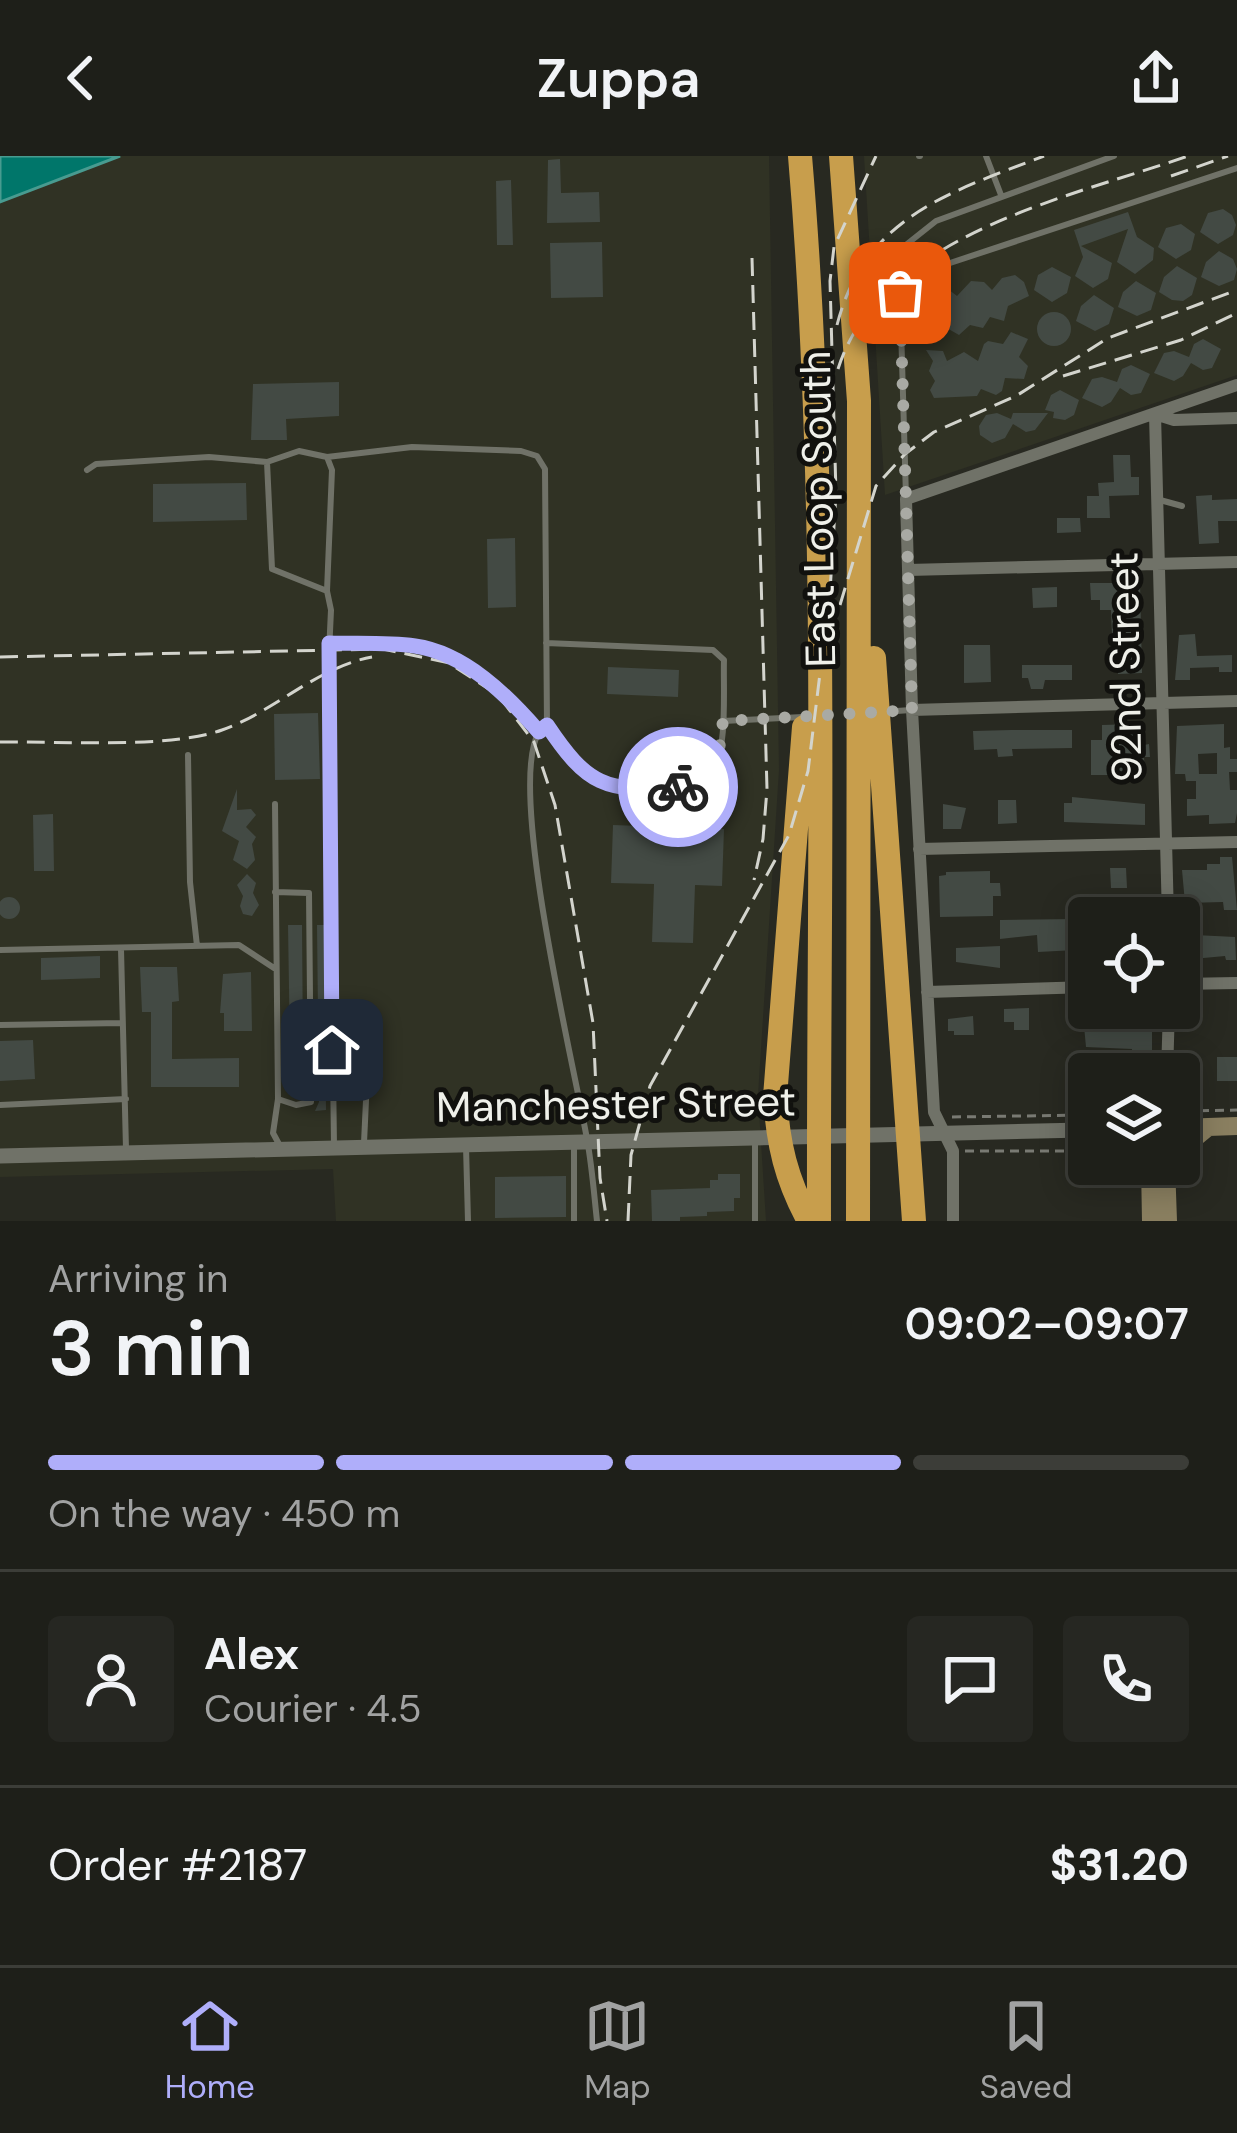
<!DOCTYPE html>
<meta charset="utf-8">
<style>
:root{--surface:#1e1f19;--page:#262722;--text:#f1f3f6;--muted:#a1a2a2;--line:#3c3d38;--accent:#afaefa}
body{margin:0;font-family:"DM Sans",sans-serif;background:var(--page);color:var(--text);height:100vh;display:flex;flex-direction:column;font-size:45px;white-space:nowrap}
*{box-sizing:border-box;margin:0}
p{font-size:39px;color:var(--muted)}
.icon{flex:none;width:66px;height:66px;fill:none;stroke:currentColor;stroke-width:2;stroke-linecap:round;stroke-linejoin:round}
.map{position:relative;height:1065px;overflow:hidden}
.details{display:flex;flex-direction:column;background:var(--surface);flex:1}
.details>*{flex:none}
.tools{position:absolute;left:1068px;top:741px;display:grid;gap:24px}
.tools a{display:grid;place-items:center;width:132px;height:132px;border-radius:12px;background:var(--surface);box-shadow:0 6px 30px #0003,0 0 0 3px var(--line);font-size:60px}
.pin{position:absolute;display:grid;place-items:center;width:102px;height:102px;color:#fff;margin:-51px;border-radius:24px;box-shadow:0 6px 18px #0006}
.courier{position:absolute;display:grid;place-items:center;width:120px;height:120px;margin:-60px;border:9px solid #afaefa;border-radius:50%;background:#fff;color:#222;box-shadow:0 3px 15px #0007}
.headline em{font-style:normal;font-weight:600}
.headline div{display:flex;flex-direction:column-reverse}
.headline{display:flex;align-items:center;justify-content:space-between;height:204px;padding:0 48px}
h1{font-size:78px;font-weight:600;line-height:90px}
.bar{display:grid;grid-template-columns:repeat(4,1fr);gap:18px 12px;align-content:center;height:144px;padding:0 48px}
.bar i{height:15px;border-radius:9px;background:var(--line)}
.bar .active{background:var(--accent)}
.bar p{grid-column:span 4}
.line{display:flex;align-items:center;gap:30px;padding:0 48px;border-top:3px solid var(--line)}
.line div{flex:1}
.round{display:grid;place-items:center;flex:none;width:126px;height:126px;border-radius:12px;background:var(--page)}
header{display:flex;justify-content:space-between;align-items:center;height:156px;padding:0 48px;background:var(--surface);font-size:54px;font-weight:600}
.tab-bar{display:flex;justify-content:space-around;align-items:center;height:168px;border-top:3px solid var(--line);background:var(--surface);font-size:33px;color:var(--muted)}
.tab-bar a{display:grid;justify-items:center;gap:6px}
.tab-bar .active{color:var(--accent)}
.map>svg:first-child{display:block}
.built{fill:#303224}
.water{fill:#00766a;stroke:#489b90;stroke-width:3}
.building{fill:#434a44;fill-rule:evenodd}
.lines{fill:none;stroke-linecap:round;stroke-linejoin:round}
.path{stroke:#797a73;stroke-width:3;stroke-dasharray:9 6;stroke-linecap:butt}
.service{stroke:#707268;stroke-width:6}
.minor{stroke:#707268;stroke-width:12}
.tertiary{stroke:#707268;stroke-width:15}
.secondary{stroke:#8a7f60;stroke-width:18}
.motorway{stroke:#c89e4c;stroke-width:24}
.rail{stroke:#d3d4cd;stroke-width:3;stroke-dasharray:18 9;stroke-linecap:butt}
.done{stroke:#a9aaa4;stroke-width:12;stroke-dasharray:0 21.6}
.route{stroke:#afaefa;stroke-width:15}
.labels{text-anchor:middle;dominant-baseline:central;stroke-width:10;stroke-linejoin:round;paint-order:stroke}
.street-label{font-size:42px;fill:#eff0ea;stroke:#11110e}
</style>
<header><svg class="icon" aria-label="back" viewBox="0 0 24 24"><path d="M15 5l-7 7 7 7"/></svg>Zuppa<svg class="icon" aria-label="share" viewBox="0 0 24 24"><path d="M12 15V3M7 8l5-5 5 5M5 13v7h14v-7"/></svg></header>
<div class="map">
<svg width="1237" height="1065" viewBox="0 0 1237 1065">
<rect width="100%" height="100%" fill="#282921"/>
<path class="built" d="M 107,0 L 769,0 L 779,614 L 758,939 L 766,1065 L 336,1065 L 333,1013 L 0,1021 L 0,45 Z
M 864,0 L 1237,0 L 1237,219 L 885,339 Z"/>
<path class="water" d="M 0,0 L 120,0 L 0,46 Z"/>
<path class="building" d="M 560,3 L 561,37 L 599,36 L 600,66 L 547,67 L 548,4 Z
M 511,24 L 513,89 L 497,89 L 496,25 Z
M 1223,53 L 1232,59 L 1236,69 L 1233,79 L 1218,88 L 1200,76 L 1208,57 Z
M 1128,56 L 1137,81 L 1154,92 L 1153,104 L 1135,118 L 1117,106 L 1128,73 L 1081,90 L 1112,107 L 1108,123 L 1093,132 L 1075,120 L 1083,101 L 1074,74 Z
M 1181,68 L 1195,78 L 1191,94 L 1176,103 L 1158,91 L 1166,72 Z
M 602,86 L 603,141 L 551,142 L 550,87 Z
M 1219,95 L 1233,103 L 1237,113 L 1234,124 L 1219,130 L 1201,121 L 1206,106 Z
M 1177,110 L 1197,122 L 1192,139 L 1183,145 L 1172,144 L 1159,136 L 1164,121 Z
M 1052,111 L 1071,121 L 1067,137 L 1052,146 L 1034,134 L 1038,119 Z
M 1015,119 L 1024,126 L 1029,140 L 1008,150 L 1004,165 L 990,161 L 983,172 L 970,169 L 959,179 L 945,171 L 937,185 L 929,180 L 929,171 L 944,161 L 928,151 L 926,141 L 931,133 L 944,130 L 957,140 L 971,125 L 984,126 L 992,134 L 1002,122 Z
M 1136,125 L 1156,137 L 1151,154 L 1137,160 L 1118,151 L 1123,136 Z
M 1094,139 L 1114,152 L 1109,168 L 1095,175 L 1076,165 L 1081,150 Z
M1037 173a17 17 0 1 1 34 0a17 17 0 1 1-34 0Z
M 1011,176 L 1028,183 L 1019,201 L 1028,210 L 1024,223 L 1005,222 L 1002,235 L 996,239 L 981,233 L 977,240 L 934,242 L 930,234 L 935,225 L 929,215 L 933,205 L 926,194 L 943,195 L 947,205 L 964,196 L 978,205 L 984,188 L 988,185 L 1003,188 Z
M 1203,183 L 1221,193 L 1212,212 L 1203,214 L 1191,207 L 1183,220 L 1174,225 L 1154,217 L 1164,197 L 1174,195 L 1189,201 L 1194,188 Z
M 1131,209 L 1150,218 L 1141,237 L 1131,239 L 1120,232 L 1111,246 L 1102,251 L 1082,242 L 1092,223 L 1102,221 L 1117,226 L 1122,213 Z
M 339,226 L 339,260 L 286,263 L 287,284 L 251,284 L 253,228 Z
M 1060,234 L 1079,244 L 1074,259 L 1065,264 L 1053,262 L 1054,256 L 1045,254 L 1051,239 Z
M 997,257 L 1011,263 L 1013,257 L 1048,257 L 1035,274 L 1026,276 L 1013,268 L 1005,282 L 992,287 L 980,279 L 979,270 L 986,259 Z
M 1113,299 L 1130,299 L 1131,321 L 1139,321 L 1139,339 L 1109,340 L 1110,362 L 1087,362 L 1087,340 L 1099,340 L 1098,327 L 1114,326 Z
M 246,327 L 247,364 L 153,366 L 153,328 Z
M 1212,339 L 1212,344 L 1237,343 L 1237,365 L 1218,365 L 1219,387 L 1199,388 L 1196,340 Z
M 1057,362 L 1080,362 L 1081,376 L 1057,377 Z
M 515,382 L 516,451 L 488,452 L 487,383 Z
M 1090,427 L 1140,427 L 1142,517 L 1118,518 L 1118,503 L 1129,502 L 1129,479 L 1112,479 L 1111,454 L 1100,454 L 1100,444 L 1091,444 Z
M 1057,431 L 1057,451 L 1033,452 L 1032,432 Z
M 1195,478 L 1197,500 L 1232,499 L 1232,516 L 1219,516 L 1219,511 L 1190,512 L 1190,524 L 1175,524 L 1179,479 Z
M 964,489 L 990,489 L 991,526 L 964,527 Z
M 1022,509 L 1072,509 L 1072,524 L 1045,524 L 1043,533 L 1031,533 L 1028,522 L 1022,522 Z
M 608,511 L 679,514 L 678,541 L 607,538 Z
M 318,557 L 320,623 L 275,624 L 274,558 Z
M 1136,568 L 1137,571 L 1144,571 L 1144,589 L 1149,588 L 1150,601 L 1144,601 L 1145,619 L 1091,619 L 1091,584 L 1102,584 L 1102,569 Z
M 1224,568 L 1224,592 L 1230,591 L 1230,603 L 1237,603 L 1237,616 L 1229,616 L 1230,634 L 1237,634 L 1237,657 L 1235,667 L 1209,668 L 1209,659 L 1187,660 L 1187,643 L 1196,643 L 1196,625 L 1186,625 L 1185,618 L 1175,618 L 1177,570 ZM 1217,597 L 1217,618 L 1199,618 L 1198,598 Z
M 1011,574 L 1072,574 L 1072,592 L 1012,593 L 1013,600 L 998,601 L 997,593 L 974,594 L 973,575 Z
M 237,633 L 237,654 L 251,653 L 256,659 L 246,671 L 256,681 L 252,688 L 255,704 L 247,713 L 233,704 L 239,685 L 222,675 Z
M 1072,641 L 1145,648 L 1145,669 L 1064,666 L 1064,647 L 1072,647 Z
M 998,644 L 1016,644 L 1017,667 L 998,668 Z
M 943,648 L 966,652 L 961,673 L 943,673 Z
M 53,658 L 54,715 L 34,715 L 33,659 Z
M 613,669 L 724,673 L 722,730 L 695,729 L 693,787 L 652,786 L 654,728 L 611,727 Z
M 1220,701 L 1232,701 L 1237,754 L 1224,754 L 1223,746 L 1185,747 L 1182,714 L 1207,714 L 1207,708 L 1220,708 Z
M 1110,712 L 1126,712 L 1127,732 L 1111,732 Z
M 990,715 L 990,727 L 1000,727 L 1001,740 L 993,740 L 993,760 L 940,761 L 939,720 L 946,719 L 946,716 Z
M 247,718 L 256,727 L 253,737 L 259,749 L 252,760 L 243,758 L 240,750 L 243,740 L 237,729 Z
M 1145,738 L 1146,758 L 1126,759 L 1125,739 Z
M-2 752a11 11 0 1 1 22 0a11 11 0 1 1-22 0Z
M 1182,759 L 1194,759 L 1195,779 L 1235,781 L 1236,804 L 1226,804 L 1225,800 L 1182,804 Z
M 1075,763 L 1076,794 L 1038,796 L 1037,779 L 1000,783 L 1000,764 Z
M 288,769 L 302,769 L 303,895 L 290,895 Z
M 317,769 L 324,769 L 326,954 L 315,955 L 319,946 Z
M 1000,790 L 1000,812 L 956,806 L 956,792 Z
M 100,800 L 100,822 L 41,824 L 41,802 Z
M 140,811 L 177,811 L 179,845 L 172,846 L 172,903 L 239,902 L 239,931 L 151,931 L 151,856 L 142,856 Z
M 251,816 L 252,875 L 224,875 L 224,857 L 220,857 L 223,818 Z
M 1029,852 L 1029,874 L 1014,874 L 1014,866 L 1004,866 L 1004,853 Z
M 1102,852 L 1152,852 L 1152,903 L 1132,904 L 1132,893 L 1086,891 L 1084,870 L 1102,869 Z
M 973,860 L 974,879 L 954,879 L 954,875 L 948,875 L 948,863 Z
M 33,884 L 35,923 L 0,925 L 0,885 Z
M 1217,901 L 1237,901 L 1237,925 L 1217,925 Z
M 718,1018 L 740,1018 L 740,1042 L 734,1042 L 734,1055 L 707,1056 L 707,1060 L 680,1061 L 680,1065 L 652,1065 L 651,1034 L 710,1032 L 710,1024 L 718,1024 Z
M 566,1020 L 566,1061 L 495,1062 L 495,1021 Z"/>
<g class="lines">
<path class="path" d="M 1185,955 L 1237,954
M 952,961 L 1089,959
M 965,995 L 1087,995"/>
<path class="service" d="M 919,0 L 920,0
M 986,0 L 1001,39
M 900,137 L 938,111 L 1237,12
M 327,301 L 412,291 L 521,295 L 537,300 L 545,313 L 547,569
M 267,306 L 272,413 L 327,435 L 331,454 L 328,518 L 334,990
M 87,314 L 96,308 L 209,301 L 267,306 L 299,295 L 327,301 L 332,314 L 327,435
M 906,341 L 900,137 L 902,92 L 936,65 L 1114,0
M 1160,344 L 1182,350
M 329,487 L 420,490 L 472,513 L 539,576 C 506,630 574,909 587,983 C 592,1010 594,1038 597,1065
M 882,556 L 911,554
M 723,565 L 803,561
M 539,576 L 547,569 C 560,588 574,616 596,626 C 621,637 695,638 712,615 C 728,596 723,530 724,504 L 713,494 L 546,487
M 188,599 L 190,726 L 197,790
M 275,648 L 278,943 L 273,977 L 280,990
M 275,736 L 309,737 L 311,946 L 296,949 L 278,943
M 121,793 L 126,993
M 0,794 L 239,789 L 274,812
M 0,869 L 122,867
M 0,949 L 126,943
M 364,987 L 370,859
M 466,990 L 468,1065
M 574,991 L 574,1065
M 755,1065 L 755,985"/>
<path class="minor" d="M 908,414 L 1237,406
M 912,554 L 1237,545
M 919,693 L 1237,686
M 1168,762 L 1155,258 L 1174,264 L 1237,262
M 1179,828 L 1237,827
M 927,836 L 1089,831
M 1167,918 L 1169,852
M 953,1065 L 953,995 L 934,956 L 912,554 L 906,343 L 1237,229"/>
<path class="tertiary" d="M 0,1000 L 1083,974"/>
<path class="secondary" d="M 1179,972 L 1237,970
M 1075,975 L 1089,979
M 1179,995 L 1207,972
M 1150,1008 L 1151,1065
M 1166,1008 L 1168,1065"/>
<path class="motorway" d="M 800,0 C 830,353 818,711 819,1065
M 841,0 L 859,245 L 858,1065
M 874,502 L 914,1065
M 804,571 L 775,941 C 778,988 786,1023 809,1065"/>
<path class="rail" d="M 1171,20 L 1228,0
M 752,102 L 767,633 L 763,683 L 754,724
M 837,169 C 865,60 951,36 1044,0
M 838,213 C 880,79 1071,41 1188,0
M 1063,220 L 1181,184 L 1237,157
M 840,449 L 876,330 L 905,298 L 934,276 L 1016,240 L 1108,182 L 1237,134
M 0,501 L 383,493 L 449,507 L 498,539 L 534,586 L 555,649 L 593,867 L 600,1022 L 607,1065
M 0,586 C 60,585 169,593 222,574 C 274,556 317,511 372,501
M 628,1065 L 631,999 L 650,930 L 789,679 L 808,615 L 830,436 L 836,337 L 830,125 L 834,91 L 876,0"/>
</g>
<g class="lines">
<path class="done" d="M 678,631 C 722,622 717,603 723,565 L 912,554 L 900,137"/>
<path class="route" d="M 332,894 L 329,487 C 357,488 387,486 415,490 C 465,497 508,540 539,576 L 547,569 C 587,629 605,637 678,631"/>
</g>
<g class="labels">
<g class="street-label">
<text transform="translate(818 353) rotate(-91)">East Loop South</text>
<text transform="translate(1125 511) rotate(-91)">92nd Street</text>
<text transform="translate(616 948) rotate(-1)">Manchester Street</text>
</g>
</g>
</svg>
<div class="tools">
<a><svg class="icon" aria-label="locate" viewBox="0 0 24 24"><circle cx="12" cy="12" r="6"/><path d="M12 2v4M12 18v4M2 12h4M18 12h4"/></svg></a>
<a><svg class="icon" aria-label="layers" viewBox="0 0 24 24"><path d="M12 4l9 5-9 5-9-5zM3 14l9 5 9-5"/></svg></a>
</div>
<div class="pin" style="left:900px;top:137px;background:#ea580c"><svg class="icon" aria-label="bag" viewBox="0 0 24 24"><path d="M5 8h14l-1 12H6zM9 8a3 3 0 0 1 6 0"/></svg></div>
<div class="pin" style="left:332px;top:894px;background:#1f2937"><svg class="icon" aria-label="home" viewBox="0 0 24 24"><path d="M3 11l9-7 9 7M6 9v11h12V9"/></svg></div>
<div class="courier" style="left:678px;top:631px"><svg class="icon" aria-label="bike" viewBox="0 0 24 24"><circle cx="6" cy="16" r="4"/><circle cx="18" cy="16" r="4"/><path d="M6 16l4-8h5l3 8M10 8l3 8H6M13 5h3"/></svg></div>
</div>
<section class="details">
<div class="headline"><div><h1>3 min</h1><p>Arriving in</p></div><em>09:02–09:07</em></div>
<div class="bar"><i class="active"></i><i class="active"></i><i class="active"></i><i></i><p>On the way · 450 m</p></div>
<div class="line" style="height:216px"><a class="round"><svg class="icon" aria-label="person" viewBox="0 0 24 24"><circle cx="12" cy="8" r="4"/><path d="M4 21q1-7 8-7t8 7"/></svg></a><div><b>Alex</b><p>Courier · 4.5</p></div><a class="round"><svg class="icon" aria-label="chat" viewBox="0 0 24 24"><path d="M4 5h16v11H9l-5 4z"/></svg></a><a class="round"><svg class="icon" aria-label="phone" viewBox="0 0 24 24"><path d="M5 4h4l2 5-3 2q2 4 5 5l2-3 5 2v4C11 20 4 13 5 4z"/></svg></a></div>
<div class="line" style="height:156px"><div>Order #2187</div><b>$31.20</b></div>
</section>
<nav class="tab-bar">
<a class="active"><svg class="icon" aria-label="home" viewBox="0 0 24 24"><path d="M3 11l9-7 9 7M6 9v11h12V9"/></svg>Home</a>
<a><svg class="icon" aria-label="map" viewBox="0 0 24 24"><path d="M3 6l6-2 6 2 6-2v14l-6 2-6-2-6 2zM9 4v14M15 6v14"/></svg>Map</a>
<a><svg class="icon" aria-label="saved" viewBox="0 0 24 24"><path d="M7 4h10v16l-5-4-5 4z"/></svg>Saved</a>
</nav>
